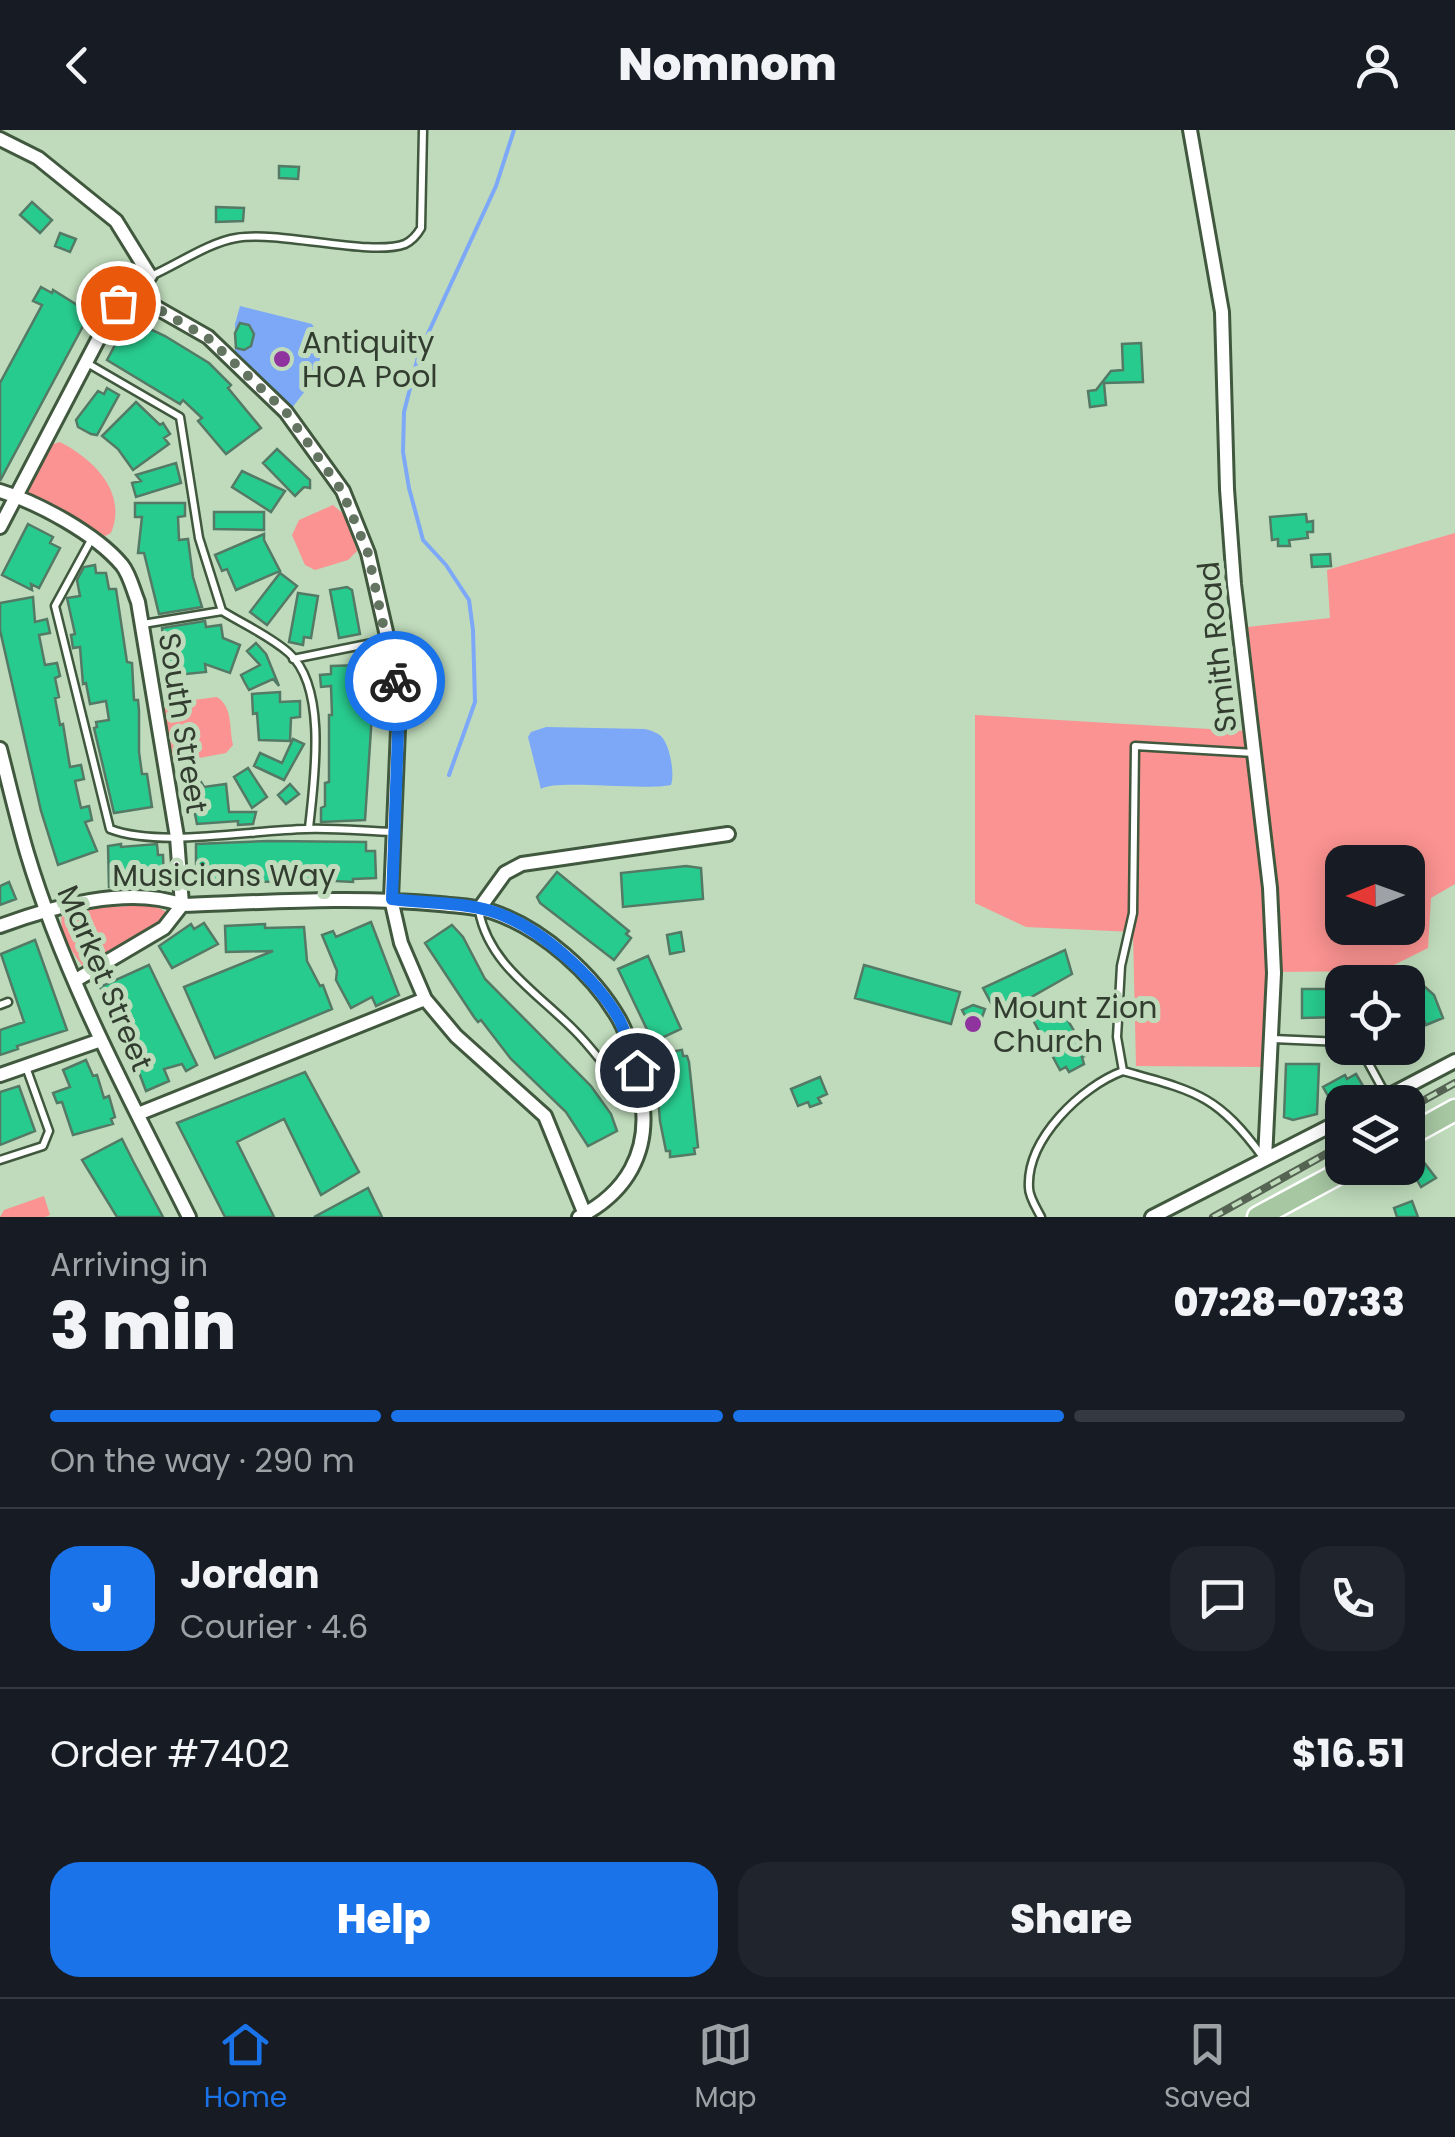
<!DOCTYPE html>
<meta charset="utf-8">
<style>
:root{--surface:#171b24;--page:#20242c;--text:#f1f3f6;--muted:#9ea1a6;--line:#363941;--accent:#1a73e8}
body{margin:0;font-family:Poppins,sans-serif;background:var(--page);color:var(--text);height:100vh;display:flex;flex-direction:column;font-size:38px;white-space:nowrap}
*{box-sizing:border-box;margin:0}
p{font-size:32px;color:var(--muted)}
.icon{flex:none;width:55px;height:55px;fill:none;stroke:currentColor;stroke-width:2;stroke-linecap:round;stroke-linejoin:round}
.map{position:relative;height:1087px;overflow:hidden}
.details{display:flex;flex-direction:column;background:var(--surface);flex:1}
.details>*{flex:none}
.needle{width:65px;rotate:269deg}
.buttons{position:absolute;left:1325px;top:715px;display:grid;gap:20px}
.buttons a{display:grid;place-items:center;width:100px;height:100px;border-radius:20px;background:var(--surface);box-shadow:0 5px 25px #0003;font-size:50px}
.pin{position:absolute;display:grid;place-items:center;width:85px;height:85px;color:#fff;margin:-42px;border:5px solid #fff;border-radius:50%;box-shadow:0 2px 10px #0007}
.courier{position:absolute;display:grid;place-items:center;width:100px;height:100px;margin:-50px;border:8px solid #1a73e8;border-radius:50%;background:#fff;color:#222;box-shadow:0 2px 12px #0007}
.summary em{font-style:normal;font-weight:800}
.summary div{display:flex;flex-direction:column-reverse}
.summary{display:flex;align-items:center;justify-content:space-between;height:170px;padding:0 50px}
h1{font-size:65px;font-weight:800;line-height:75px}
.bar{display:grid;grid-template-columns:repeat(4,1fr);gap:15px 10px;align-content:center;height:120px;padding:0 50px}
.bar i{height:12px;border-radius:8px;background:var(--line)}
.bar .current{background:var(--accent)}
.bar p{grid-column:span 4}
.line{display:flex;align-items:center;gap:25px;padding:0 50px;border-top:2px solid var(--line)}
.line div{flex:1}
.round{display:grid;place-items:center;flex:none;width:105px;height:105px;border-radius:30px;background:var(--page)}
.primary-button{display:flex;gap:20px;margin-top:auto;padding:20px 50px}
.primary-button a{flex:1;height:115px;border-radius:30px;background:var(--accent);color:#fff;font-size:40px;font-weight:800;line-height:115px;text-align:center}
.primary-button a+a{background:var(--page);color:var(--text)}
header{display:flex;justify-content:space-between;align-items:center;height:130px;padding:0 50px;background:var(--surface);font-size:45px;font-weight:800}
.menu{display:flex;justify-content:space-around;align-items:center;height:140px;border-top:2px solid var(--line);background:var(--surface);font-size:28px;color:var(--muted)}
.menu a{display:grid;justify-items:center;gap:5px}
.menu .current{color:var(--accent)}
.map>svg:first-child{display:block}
.green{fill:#fa9391;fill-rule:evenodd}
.water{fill:#7da8f7}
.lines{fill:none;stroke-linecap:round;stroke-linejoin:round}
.stream{stroke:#7da8f7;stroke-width:4}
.building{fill:#28cb8e;stroke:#547a66;stroke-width:2.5}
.service-casing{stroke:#40583d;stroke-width:11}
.minor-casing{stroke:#40583d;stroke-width:18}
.primary-casing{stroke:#fff;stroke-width:25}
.service{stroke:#fff;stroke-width:6}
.minor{stroke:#fff;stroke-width:12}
.primary{stroke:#a6c7a2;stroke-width:20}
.rail-casing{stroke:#566553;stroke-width:8}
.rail{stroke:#bfdbbb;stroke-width:4;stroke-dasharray:11;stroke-linecap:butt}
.done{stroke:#637461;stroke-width:10;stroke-dasharray:0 18}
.route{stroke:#1a73e8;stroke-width:12}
.poi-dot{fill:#8f349e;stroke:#bfdbbb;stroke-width:4}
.labels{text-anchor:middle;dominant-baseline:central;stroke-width:10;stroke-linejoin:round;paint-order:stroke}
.poi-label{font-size:30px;fill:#323d30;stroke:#bfdbbb;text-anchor:start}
.street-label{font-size:30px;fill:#323d30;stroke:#bfdbbb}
</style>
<header><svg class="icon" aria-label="back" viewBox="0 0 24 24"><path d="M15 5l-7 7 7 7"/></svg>Nomnom<svg class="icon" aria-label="person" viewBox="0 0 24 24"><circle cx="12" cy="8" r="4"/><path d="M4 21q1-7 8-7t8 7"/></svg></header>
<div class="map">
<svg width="1455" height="1087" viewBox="0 0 1455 1087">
<rect width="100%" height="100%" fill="#bfdbbb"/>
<path class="green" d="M 60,312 C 93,329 128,362 111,403 L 105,406 L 28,362 L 28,356 L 50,315 Z
M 333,375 L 347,387 L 357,421 L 348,430 L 315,440 L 305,435 L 292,405 L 299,390 Z
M 1455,403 L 1455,754 L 1431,768 L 1428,818 L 1382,841 L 1270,842 L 1266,937 L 1136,936 L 1133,802 L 1026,797 L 975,773 L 975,585 L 1260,602 L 1248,497 L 1330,488 L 1327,440 ZM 1342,732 L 1408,732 L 1408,798 L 1342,798 Z
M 217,567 C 233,577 229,598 233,615 L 226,623 L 173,633 L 163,579 L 169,573 Z
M 152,775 L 165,781 L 165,787 L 160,793 L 94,835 L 84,838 C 73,823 58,803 62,784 L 70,779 Z
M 44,1066 L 50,1085 L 45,1087 L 0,1087 L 4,1080 Z"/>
<path class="water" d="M 240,176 L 312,194 C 332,228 313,251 292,278 L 235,221 L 235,194 Z
M 546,597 L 645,599 C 649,600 658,603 661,606 C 670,615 675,644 671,655 C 640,661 556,649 541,659 L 528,607 L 531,602 Z"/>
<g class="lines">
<path class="stream" d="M 449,645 L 475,572 L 473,500 L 469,470 L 446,435 L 423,410 L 409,358 L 403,322 L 404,282 L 419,223 L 496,56 L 514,0"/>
</g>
<path class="building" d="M 279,36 L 299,37 L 298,49 L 279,48 Z
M 32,72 L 52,90 L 40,103 L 20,85 Z
M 216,77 L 244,78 L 243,91 L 216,92 Z
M 60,103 L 76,109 L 70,122 L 55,116 Z
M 41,157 L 52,163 L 53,160 L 90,183 L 0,351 L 0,253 L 42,175 L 33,171 Z
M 129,189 L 165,206 L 209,233 L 231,255 L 228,258 L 261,298 L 226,324 L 198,291 L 202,288 L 183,270 L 180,274 L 107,230 Z
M 240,193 L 249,195 L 254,204 L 251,216 L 244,220 L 236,218 L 235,203 Z
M 1141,213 L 1143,252 L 1104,253 L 1106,275 L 1090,277 L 1088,261 L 1096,260 L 1111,241 L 1123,240 L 1122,214 Z
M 107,258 L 119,265 L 97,305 L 91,304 L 78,297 L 76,290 L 98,261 L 104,264 Z
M 136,272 L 160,295 L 163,293 L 170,304 L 164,308 L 169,314 L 133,340 L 118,319 L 102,306 Z
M 277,319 L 310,350 L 310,358 L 304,357 L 295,366 L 263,333 Z
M 176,333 L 181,353 L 136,367 L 132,353 L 141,351 L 136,345 Z
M 242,341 L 285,361 L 271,382 L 232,357 Z
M 135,373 L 185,373 L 185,386 L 178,387 L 179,410 L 188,409 L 193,447 L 202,477 L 159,484 L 144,423 L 138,423 L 142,387 L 135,387 Z
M 214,382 L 264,382 L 264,400 L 214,399 Z
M 1306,384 L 1307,392 L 1313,391 L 1313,402 L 1307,402 L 1308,408 L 1289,410 L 1290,416 L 1278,416 L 1278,409 L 1272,410 L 1270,387 Z
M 28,394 L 53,407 L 50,413 L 60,418 L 39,458 L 31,454 L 32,460 L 2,445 Z
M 264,404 L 264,410 L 280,441 L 236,460 L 227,439 L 222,441 L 215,425 Z
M 1330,424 L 1331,436 L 1312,437 L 1311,425 Z
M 95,435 L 96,443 L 106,443 L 109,459 L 116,459 L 127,532 L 132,533 L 134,570 L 138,570 L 139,581 L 139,622 L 142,644 L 147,644 L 152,677 L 114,683 L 94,598 L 97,597 L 96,592 L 109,590 L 106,571 L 90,574 L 86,553 L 83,554 L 80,517 L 73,518 L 71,505 L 75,504 L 67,468 L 80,466 L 77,450 L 84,437 Z
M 280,443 L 297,456 L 267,495 L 250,482 Z
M 347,457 L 352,460 L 360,504 L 339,508 L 330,460 Z
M 298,463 L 318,466 L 311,508 L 304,507 L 303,515 L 289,512 Z
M 33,467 L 35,492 L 47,489 L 50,503 L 39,505 L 45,535 L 57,533 L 60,546 L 55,548 L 59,567 L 55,568 L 60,595 L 63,594 L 70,637 L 81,635 L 84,649 L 75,651 L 81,678 L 89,676 L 92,690 L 85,692 L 97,721 L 58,735 L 41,681 L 0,500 L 0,473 Z
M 205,491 L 206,497 L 221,495 L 223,508 L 240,515 L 230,543 L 205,534 L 206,542 L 167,546 L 162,498 Z
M 256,513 L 266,524 L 279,556 L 273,549 L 249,560 L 245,553 L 241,545 L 260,535 L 247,521 Z
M 363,535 L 364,561 L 371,561 L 372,584 L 365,690 L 321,692 L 321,678 L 325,676 L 325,653 L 329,652 L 329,585 L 332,585 L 331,556 L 321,557 L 320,545 L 331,544 L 331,536 Z
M 280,562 L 280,572 L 300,571 L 300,587 L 291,588 L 290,611 L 259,610 L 257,583 L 253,584 L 252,564 Z
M 293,609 L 304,614 L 284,650 L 254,636 L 260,623 L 282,633 Z
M 248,638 L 267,667 L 252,678 L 234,647 Z
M 201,652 L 204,657 L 226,654 L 229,682 L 256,682 L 253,694 L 238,695 L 238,691 L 197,694 L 195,684 L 190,685 L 185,656 Z
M 290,654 L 299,664 L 286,674 L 278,665 Z
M 268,711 L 366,712 L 366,721 L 375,721 L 376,748 L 353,749 L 353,752 L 316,750 L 316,755 L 303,755 L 303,751 L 196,753 L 196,714 Z
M 121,714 L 121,717 L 157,714 L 158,725 L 163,725 L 164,754 L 145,754 L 145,758 L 109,757 L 108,716 Z
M 686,736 L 701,738 L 703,769 L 623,777 L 621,743 Z
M 557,742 L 629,801 L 626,804 L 631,808 L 614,830 L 540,773 L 537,767 Z
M 9,752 L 16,769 L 0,775 L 0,756 Z
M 371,792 L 399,865 L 376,876 L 372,867 L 351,878 L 336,850 L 337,841 L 322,805 L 333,801 L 336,807 Z
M 204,793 L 218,814 L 172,838 L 159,816 L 191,794 L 194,799 Z
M 265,794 L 265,798 L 304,797 L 307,831 L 320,856 L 323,855 L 332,879 L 215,928 L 184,857 L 273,821 L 226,822 L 225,796 Z
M 452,795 L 463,807 L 485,849 L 591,956 L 611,984 L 617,1001 L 588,1016 L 566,982 L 511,929 L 481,890 L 478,892 L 474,887 L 425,813 Z
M 681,802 L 684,821 L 670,824 L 667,805 Z
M 35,810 L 67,900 L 17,916 L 18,919 L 0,925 L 0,900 L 24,892 L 1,824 Z
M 1065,820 L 1072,844 L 998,886 L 983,858 Z
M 648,826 L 681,899 L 653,912 L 618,839 Z
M 149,835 L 197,935 L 186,941 L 182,934 L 164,939 L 169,951 L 146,961 L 127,911 L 100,857 Z
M 864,835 L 960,862 L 951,894 L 855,868 Z
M 1425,857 L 1434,865 L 1443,888 L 1426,895 L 1423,888 L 1415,891 L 1410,877 L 1420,874 L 1415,861 Z
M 1302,859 L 1342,859 L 1342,887 L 1302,888 Z
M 973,875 L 985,879 L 981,890 L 975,893 L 968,891 L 962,880 Z
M 1059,875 L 1088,925 L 1082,927 L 1084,934 L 1069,942 L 1066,937 L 1060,940 L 1033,890 Z
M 682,920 L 683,926 L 687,926 L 689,932 L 698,1017 L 694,1018 L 695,1024 L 670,1027 L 670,1021 L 666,1021 L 660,991 L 655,930 L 662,929 L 659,924 Z
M 86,930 L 93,946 L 97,945 L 104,968 L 109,966 L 115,987 L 111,989 L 113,994 L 73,1005 L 62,972 L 57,973 L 53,963 L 70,957 L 63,940 Z
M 1286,934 L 1319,934 L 1317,984 L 1293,990 L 1284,987 Z
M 305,942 L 359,1042 L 321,1065 L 284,989 L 237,1012 L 274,1087 L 225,1087 L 177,993 Z
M 1356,944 L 1366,961 L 1335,978 L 1323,957 L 1345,945 L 1347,949 Z
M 820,947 L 827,964 L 818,968 L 821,973 L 810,977 L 808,972 L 798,976 L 791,959 Z
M 19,956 L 35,1001 L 0,1015 L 0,962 Z
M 122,1009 L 133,1031 L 163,1087 L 117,1087 L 82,1030 Z
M 1419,1026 L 1436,1048 L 1421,1057 L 1408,1034 Z
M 368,1058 L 382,1087 L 314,1087 Z
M 1412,1071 L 1418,1087 L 1397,1087 L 1394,1078 Z"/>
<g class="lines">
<g class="service-casing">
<path id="service" d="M 151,146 C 176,135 210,112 236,108 C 280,100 370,127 405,114 C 413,110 417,105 421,98 L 423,0
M 87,233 L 180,287 L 199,408 L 222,481 C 243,494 270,506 289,523 C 328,558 314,651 309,698
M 91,410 L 55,476 L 110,699 C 160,718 251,700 306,699 C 334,698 364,701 392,702
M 143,494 L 222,481
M 293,529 L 387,510
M 479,781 C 489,835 539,864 575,901 C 598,924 613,951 640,969
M 0,875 L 8,872
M 1273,909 L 1342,912
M 1353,918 L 1364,925 L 1386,965
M 1123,941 L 1117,907 L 1121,836 L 1133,783 L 1135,616 L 1254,623
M 0,1030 L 43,1016 L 49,1001 L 26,937
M 1041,1087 C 1037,1079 1029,1067 1029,1058 C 1026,1009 1082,956 1123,941 C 1194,961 1217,964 1262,1026"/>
</g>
<g class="minor-casing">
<path id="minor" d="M 1190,0 L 1222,182 L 1227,359 L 1234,454 L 1270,758 L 1274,843 L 1265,1029
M 0,9 L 38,28 L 116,91 L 150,146 L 115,177 L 0,397
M 129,162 L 208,207 L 286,282 L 343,361 L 368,423 L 387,506 L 399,575 L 391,769 L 401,813 L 425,869 L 456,906 L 545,986 L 586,1087
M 0,361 C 39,373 96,404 122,435 C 130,445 133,460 138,472 L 177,707 L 182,775 L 164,798 L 76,850
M 0,619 C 9,654 17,689 27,723 C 64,847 131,971 189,1087
M 479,779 L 505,743 L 522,734 L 728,704
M 0,796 C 51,777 129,755 182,775 C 268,772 355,766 440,774 C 458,776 476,776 493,782 C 543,799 593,844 619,889 C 632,912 638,943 642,969 C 650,1023 626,1063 579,1087
M 0,945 L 101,910
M 1377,972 L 1455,931
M 138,984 L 425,869
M 1152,1087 L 1342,990"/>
</g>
<g class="primary-casing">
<path id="primary" d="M 1408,1006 L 1455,980
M 1258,1087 L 1349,1038"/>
</g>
<use href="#service" class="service"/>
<use href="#minor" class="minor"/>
<use href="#primary" class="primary"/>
<g class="rail-casing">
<path id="rail" d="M 1408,979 L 1455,953
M 1213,1087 L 1342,1015"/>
</g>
<use href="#rail" class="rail"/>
</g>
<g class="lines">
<path class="done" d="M 118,173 L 129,162 L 208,208 L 286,282 L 342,361 L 368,423 L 395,551"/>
<path class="route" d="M 395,551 L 399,575 L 392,769 C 424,773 460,772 491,781 C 538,795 595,847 619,889 C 627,904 631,924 637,940"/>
</g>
<g class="poi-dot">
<circle cx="282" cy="229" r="10"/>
<circle cx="973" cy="894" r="10"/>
</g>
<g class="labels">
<g class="poi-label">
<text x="302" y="212">Antiquity<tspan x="302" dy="34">HOA Pool</tspan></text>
<text x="993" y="877">Mount Zion<tspan x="993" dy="34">Church</tspan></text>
</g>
<g class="street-label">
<text transform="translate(1217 517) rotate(-96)">Smith Road</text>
<text transform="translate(183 593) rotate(81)">South Street</text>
<text x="224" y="745">Musicians Way</text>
<text transform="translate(105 848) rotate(67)">Market Street</text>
</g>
</g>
</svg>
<div class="buttons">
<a><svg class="needle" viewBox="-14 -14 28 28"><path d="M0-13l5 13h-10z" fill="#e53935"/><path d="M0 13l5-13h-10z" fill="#9ea1a6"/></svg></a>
<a><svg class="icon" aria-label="locate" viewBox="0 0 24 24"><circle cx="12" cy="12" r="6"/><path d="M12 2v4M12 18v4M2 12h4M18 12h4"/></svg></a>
<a><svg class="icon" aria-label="layers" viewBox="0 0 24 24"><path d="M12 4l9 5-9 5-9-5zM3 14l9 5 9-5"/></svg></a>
</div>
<div class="pin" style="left:118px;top:173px;background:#ea580c"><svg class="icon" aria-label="bag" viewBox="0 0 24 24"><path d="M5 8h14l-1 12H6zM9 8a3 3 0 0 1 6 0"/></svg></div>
<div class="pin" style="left:637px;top:940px;background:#1f2937"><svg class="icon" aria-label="home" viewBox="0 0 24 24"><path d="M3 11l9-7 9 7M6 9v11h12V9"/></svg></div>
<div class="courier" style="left:395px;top:551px"><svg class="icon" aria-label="bike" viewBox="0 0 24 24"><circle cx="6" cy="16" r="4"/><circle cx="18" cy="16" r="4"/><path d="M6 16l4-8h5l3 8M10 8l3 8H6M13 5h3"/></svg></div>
</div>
<section class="details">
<div class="summary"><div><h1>3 min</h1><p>Arriving in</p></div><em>07:28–07:33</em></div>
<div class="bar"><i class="current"></i><i class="current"></i><i class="current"></i><i></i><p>On the way · 290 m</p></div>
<div class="line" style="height:180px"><b class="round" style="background:var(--accent);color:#fff">J</b><div><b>Jordan</b><p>Courier · 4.6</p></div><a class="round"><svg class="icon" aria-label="chat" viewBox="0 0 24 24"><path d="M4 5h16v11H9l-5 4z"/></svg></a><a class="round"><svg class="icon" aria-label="phone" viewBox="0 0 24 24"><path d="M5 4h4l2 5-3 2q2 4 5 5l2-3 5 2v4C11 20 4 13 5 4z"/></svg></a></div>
<div class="line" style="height:130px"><div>Order #7402</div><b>$16.51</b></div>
<div class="primary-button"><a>Help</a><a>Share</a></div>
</section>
<nav class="menu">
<a class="current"><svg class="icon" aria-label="home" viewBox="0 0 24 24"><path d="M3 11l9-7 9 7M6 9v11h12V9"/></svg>Home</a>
<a><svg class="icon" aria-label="map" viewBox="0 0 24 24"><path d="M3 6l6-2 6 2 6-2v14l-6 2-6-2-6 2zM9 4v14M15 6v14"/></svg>Map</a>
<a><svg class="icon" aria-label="saved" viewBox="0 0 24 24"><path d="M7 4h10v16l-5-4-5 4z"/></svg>Saved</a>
</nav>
